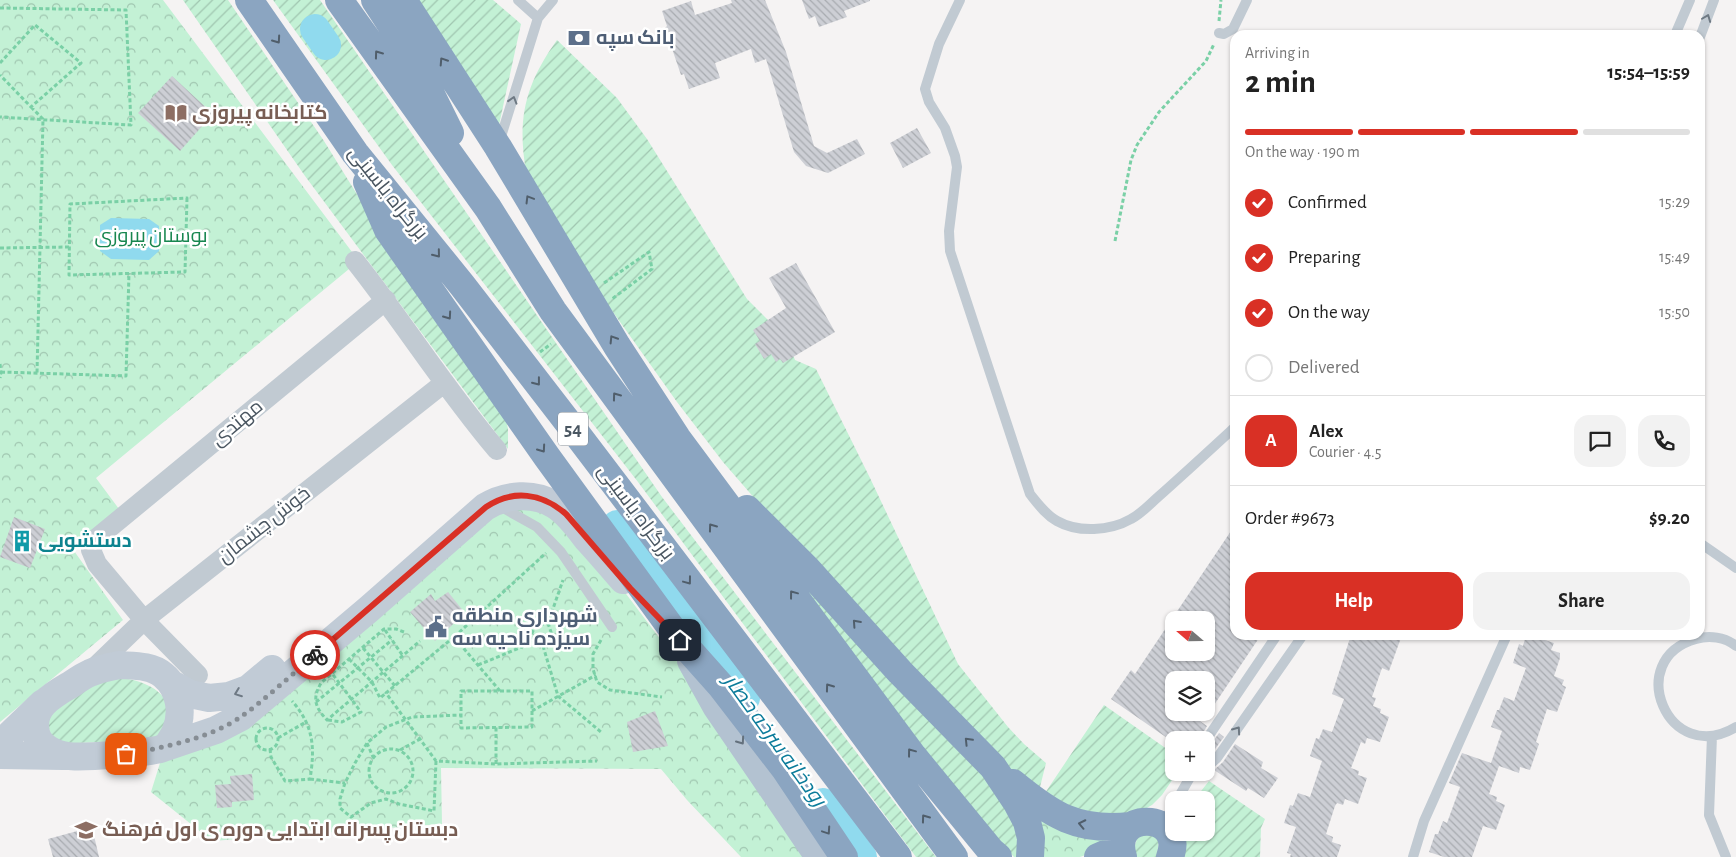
<!DOCTYPE html>
<meta charset="utf-8">
<style>
:root{--surface:#fff;--page:#f2f2f2;--text:#222;--muted:#767676;--line:#e0e0e0;--accent:#d93025}
body{margin:0;font-family:"Alegreya Sans",Cairo,sans-serif;background:var(--page);color:var(--text);height:100vh;display:flex;flex-direction:column;font-size:19px;white-space:nowrap}
*{box-sizing:border-box;margin:0}
p{font-size:16px;color:var(--muted)}
.icon{flex:none;width:28px;height:28px;fill:none;stroke:currentColor;stroke-width:2;stroke-linecap:round;stroke-linejoin:round}
.map{position:relative;flex:1;overflow:hidden}
.side{position:absolute;left:1230px;top:30px;width:475px;height:610px;display:flex;flex-direction:column;background:var(--surface);border-radius:15px;box-shadow:0 1px 4px #0004}
.side>*{flex:none}
.needle{width:32px;rotate:290deg}
.controls{position:absolute;left:1165px;top:611px;display:grid;gap:10px}
.controls a{display:grid;place-items:center;width:50px;height:50px;border-radius:10px;background:var(--surface);box-shadow:0 1px 4px #0004;font-size:25px}
.pin{position:absolute;display:grid;place-items:center;width:42px;height:42px;color:#fff;margin:-21px;border-radius:10px;box-shadow:0 2px 8px #0006}
.courier{position:absolute;display:grid;place-items:center;width:50px;height:50px;margin:-25px;border:4px solid #d93025;border-radius:50%;background:#fff;color:#222;box-shadow:0 1px 6px #0007}
.overview em{font-style:normal;font-weight:700}
.overview div{display:flex;flex-direction:column-reverse}
.overview{display:flex;align-items:center;justify-content:space-between;height:85px;padding:0 15px}
h1{font-size:32px;font-weight:700;line-height:38px}
.bar{display:grid;grid-template-columns:repeat(4,1fr);gap:8px 5px;align-content:center;height:60px;padding:0 15px}
.bar i{height:6px;border-radius:4px;background:var(--line)}
.bar .on{background:var(--accent)}
.bar p{grid-column:span 4}
.line{display:flex;align-items:center;gap:12px;padding:0 15px;border-top:1px solid var(--line)}
.line div{flex:1}
.round{display:grid;place-items:center;flex:none;width:52px;height:52px;border-radius:15px;background:var(--page)}
ol{padding:0 15px;list-style:none}
li{display:flex;align-items:center;gap:15px;height:55px}
li p{margin-inline-start:auto}
li .icon{padding:5px;border-radius:50%;background:var(--accent);color:#fff;stroke-width:4}
li:last-child{color:var(--muted)}
li i{width:28px;height:28px;border:2px solid var(--line);border-radius:50%}
.action{display:flex;gap:10px;margin-top:auto;padding:10px 15px}
.action a{flex:1;height:58px;border-radius:15px;background:var(--accent);color:#fff;font-size:20px;font-weight:700;line-height:58px;text-align:center}
.action a+a{background:var(--page);color:var(--text)}
.map>svg:first-child{display:block}
.forest{fill:url(#forest-crowns)}
.garden{fill:url(#garden-furrows)}
.water{fill:#90daee}
.lines{fill:none;stroke-linecap:round;stroke-linejoin:round}
.river{stroke:#90daee;stroke-width:30}
.building{fill:url(#building-back-hatch);fill-rule:evenodd}
.path{stroke:#7ad0a6;stroke-width:3;stroke-dasharray:4 2.5;stroke-linecap:butt}
.lane{stroke:#c1cad2;stroke-width:10}
.street{stroke:#c1cad2;stroke-width:20}
.secondary{stroke:#c1cbd6;stroke-width:28}
.primary{stroke:#b3c2d1;stroke-width:28}
.highway{stroke:#8ba5c1;stroke-width:28}
.oneway{stroke:#6e7983}
.oneway2{stroke:#505e6b}
.oneway3{stroke:#6e7984}
.oneway4{stroke:#64717d}
.done{stroke:#868d94;stroke-width:5;stroke-dasharray:0 9}
.route{stroke:#d93025;stroke-width:6}
.labels{text-anchor:middle;dominant-baseline:central;stroke-width:5;stroke-linejoin:round;paint-order:stroke}
.shield{fill:#fff;stroke:#808990;stroke-width:1}
.shield-label{font-size:19px;font-weight:bold;fill:#4a5661}
.service-label{font-size:20px;font-weight:bold;fill:#4e5e75;stroke:#fff;text-anchor:start}
.education-label{font-size:20px;font-weight:bold;fill:#785e54;stroke:#fff;text-anchor:start}
.street-label{font-size:20px;fill:#4a5661;stroke:#fff}
.park-label{font-size:20px;fill:#17864f;stroke:#fff}
.culture-label{font-size:20px;font-weight:bold;fill:#0d838f;stroke:#fff;text-anchor:start}
.water-label{font-size:21px;font-style:italic;fill:#0c7c9b;stroke:#fff}
</style>
<div class="map">
<svg width="1736" height="857" viewBox="0 0 1736 857">
<defs>
<pattern id="forest-crowns" width="20" height="18" patternUnits="userSpaceOnUse" patternTransform="scale(1.25)"><rect width="20" height="18" fill="#c3f1d5"/><path d="M2 6a3 3 0 1 1 6 0M12 15a3 3 0 1 1 6 0" fill="none" stroke="#a0c6b0"/></pattern>
<pattern id="garden-furrows" width="10" height="10" patternUnits="userSpaceOnUse" patternTransform="scale(1.25)"><rect width="10" height="10" fill="#c3f1d5"/><path d="M-1 1l2-2M0 10L10 0M9 11l2-2" fill="none" stroke="#a0c6b0"/></pattern>
<pattern id="building-back-hatch" width="6" height="6" patternUnits="userSpaceOnUse" patternTransform="scale(1.25)"><rect width="6" height="6" fill="#cdcfd5"/><path d="M-1 5l2 2M0 0l6 6M5-1l2 2" fill="none" stroke="#a8abb0"/></pattern>
</defs>
<rect width="100%" height="100%" fill="#f5f3f3"/>
<path class="forest" d="M 0,0 L 163,0 L 352,252 L 349,269 L 96,478 L 119,509 L 72,548 L 123,620 L 0,722 Z
M 541,505 L 605,566 L 676,660 L 810,857 L 741,857 L 687,800 L 661,769 L 441,768 L 442,824 L 212,841 L 151,792 L 160,763 L 221,742 L 499,512 Z
M 1035,806 L 1115,831 L 1094,852 L 1080,857 L 1038,857 Z"/>
<path class="garden" d="M 183,0 L 228,0 L 324,141 L 371,217 L 503,406 L 508,429 L 508,449 L 305,176 Z
M 273,0 L 320,0 L 662,497 L 936,857 L 916,857 L 638,482 L 392,165 Z
M 413,0 L 493,0 L 521,24 L 497,134 Z
M 557,40 L 617,98 L 647,139 L 747,299 L 769,321 L 793,355 L 795,360 L 816,369 L 870,478 L 958,664 L 1008,727 L 1024,744 L 1046,763 L 1039,791 L 1016,777 L 822,576 L 723,462 L 677,402 L 603,298 L 526,172 C 517,118 525,85 557,40 Z
M 753,520 L 1009,799 L 1025,857 L 1014,857 L 968,810 Z
M 121,678 C 141,680 173,691 167,717 C 164,729 164,731 154,740 L 53,744 L 44,710 L 87,684 Z
M 1104,705 L 1174,754 L 1174,772 L 1177,773 L 1162,795 L 1152,805 L 1134,815 L 1089,817 L 1056,801 L 1045,793 Z
M 1209,781 L 1265,819 L 1261,828 L 1260,857 L 1183,857 L 1178,833 L 1206,832 L 1206,800 L 1194,800 Z
M 1140,830 L 1159,838 L 1157,857 L 1131,857 Z"/>
<path class="water" d="M 111,218 L 149,219 L 159,226 L 159,251 L 149,260 L 111,259 L 100,251 L 100,225 Z"/>
<g class="lines">
<path class="river" d="M 315,29 L 326,45
M 617,525 L 745,698
M 823,803 L 862,857"/>
</g>
<path class="building" d="M 731,0 L 765,0 L 786,52 L 814,146 L 827,153 L 857,139 L 865,154 L 828,173 L 806,166 L 794,152 L 766,59 L 755,63 L 751,49 L 715,63 L 720,78 L 689,89 L 684,74 L 681,75 L 665,28 L 667,26 L 662,11 L 691,1 L 695,15 L 732,3 Z
M 802,0 L 870,0 L 870,1 L 844,11 L 847,17 L 819,27 L 815,16 L 809,19 Z
M 172,76 L 213,114 L 180,151 L 138,113 Z
M 917,128 L 931,153 L 903,168 L 890,143 Z
M 796,263 L 835,332 L 783,363 L 780,359 L 776,362 L 771,354 L 764,359 L 755,344 L 760,341 L 753,330 L 786,308 L 769,278 Z
M 14,517 L 45,529 L 30,568 L 0,557 Z
M 1235,525 L 1235,635 L 1261,635 L 1206,717 L 1206,680 L 1174,680 L 1174,712 L 1187,712 L 1207,726 L 1199,740 L 1170,740 L 1111,699 L 1131,670 L 1135,674 ZM 1174,620 L 1206,620 L 1206,652 L 1174,652 Z
M 448,592 L 465,613 L 435,641 L 410,612 L 431,594 L 435,601 Z
M 1351,635 L 1402,635 L 1389,671 L 1382,668 L 1372,697 L 1376,698 L 1373,706 L 1381,709 L 1380,713 L 1389,717 L 1380,742 L 1367,738 L 1365,744 L 1361,742 L 1351,768 L 1359,771 L 1358,775 L 1367,778 L 1358,804 L 1345,799 L 1343,805 L 1337,803 L 1335,806 L 1326,834 L 1333,837 L 1332,842 L 1341,845 L 1337,857 L 1290,857 L 1291,854 L 1287,853 L 1296,827 L 1284,823 L 1290,805 L 1293,806 L 1298,793 L 1310,797 L 1322,761 L 1310,756 L 1316,738 L 1319,739 L 1323,729 L 1332,732 L 1344,699 L 1332,694 Z
M 1526,635 L 1537,635 L 1545,638 L 1545,640 L 1554,643 L 1551,650 L 1560,653 L 1560,658 L 1554,676 L 1564,680 L 1562,685 L 1566,687 L 1557,712 L 1547,709 L 1536,742 L 1539,744 L 1530,770 L 1520,767 L 1519,773 L 1499,766 L 1489,794 L 1497,797 L 1496,801 L 1505,805 L 1496,830 L 1483,826 L 1472,857 L 1444,857 L 1429,852 L 1435,834 L 1438,834 L 1443,821 L 1447,823 L 1460,787 L 1449,783 L 1462,753 L 1491,763 L 1502,731 L 1491,727 L 1497,710 L 1499,710 L 1504,697 L 1514,701 L 1526,668 L 1513,663 L 1519,644 L 1523,646 Z
M 655,711 L 668,746 L 633,752 L 627,722 Z
M 1219,733 L 1224,737 L 1212,753 L 1206,758 L 1206,747 L 1211,744 Z
M 1235,744 L 1263,762 L 1261,768 L 1278,778 L 1264,798 L 1248,788 L 1246,791 L 1214,770 L 1223,762 Z
M 252,774 L 254,800 L 232,802 L 232,807 L 217,808 L 215,785 L 231,784 L 230,776 Z
M 92,827 L 99,857 L 53,857 L 48,839 Z"/>
<g class="lines">
<path class="path" d="M 0,8 L 126,10 L 131,125 L 0,117
M 1219,21 L 1221,0
M 0,63 L 35,25 L 81,63 L 31,107 L 0,75
M 31,107 L 43,119 L 37,373
M 187,198 L 185,272 L 69,275 L 70,204 Z
M 1115,241 L 1131,160 L 1137,145 L 1159,112 L 1206,61 L 1214,44
M 0,248 L 69,247
M 604,283 L 649,252 L 652,269 L 612,299
M 540,352 L 551,344
M 0,364 L 1,372 L 0,378
M 1,372 L 126,376 L 129,273
M 548,623 L 553,638 L 549,646 L 537,646 L 530,638 L 535,626 L 548,623 L 563,580
M 385,630 L 403,656
M 404,632 L 396,629 L 384,629 L 321,683 C 312,699 315,707 327,720 L 420,641
M 454,637 L 386,693 L 436,761 L 496,764 L 597,761
M 601,640 L 593,654 L 593,669 L 597,682 L 610,690 L 662,697
M 543,646 L 558,696 L 601,732
M 363,648 L 395,686
M 349,659 L 372,682 L 380,698 L 386,693
M 478,665 L 534,642
M 461,691 L 532,691 L 532,727 L 461,728 Z
M 500,691 L 454,637 L 546,553
M 316,702 L 392,640
M 532,711 L 596,675
M 328,720 L 342,722 L 361,712 L 331,672
M256 739a11 11 0 1 1 22 0a11 11 0 1 1-22 0Z
M 278,738 L 306,722
M 367,743 L 373,757
M369 771a22 22 0 1 1 44 0a22 22 0 1 1-44 0Z
M 270,749 L 271,757 L 285,781 L 310,779 C 315,748 314,726 292,701
M 400,750 L 420,739
M 436,761 L 434,811 L 399,804 L 386,799 L 371,803 L 351,817 L 340,808 L 340,799 L 345,783 L 355,763 L 367,743 L 386,727 L 412,717 L 461,715
M 496,764 L 496,727
M 310,779 L 345,783"/>
<path class="lane" d="M 518,0 L 538,18
M 960,0 L 939,44 L 925,89 L 929,102 L 945,128 L 955,156 L 957,167 L 949,231 L 950,251 L 1030,494 C 1038,504 1046,515 1057,521 C 1078,533 1110,531 1131,519 C 1141,514 1150,504 1158,497 C 1184,474 1210,450 1235,427
M 1219,33 L 1224,34 L 1233,29 L 1247,0
M 1675,35 L 1690,0
M 1700,37 L 1714,0
M 499,143 L 538,18 L 553,0
M 498,505 L 537,527 L 561,552 L 612,627
M 1700,543 L 1736,568
M 1736,646 C 1725,637 1709,635 1696,639 C 1623,659 1668,768 1736,727
M 1712,736 L 1709,815 L 1726,857
M 1206,740 L 1277,635
M 1206,768 L 1217,758 L 1303,635
M 1177,800 L 1193,772
M 1162,825 L 1174,805
M 1413,857 L 1424,821 L 1507,635"/>
<path class="street" d="M 355,261 C 404,323 446,390 497,450
M 91,671 L 144,620 L 444,383
M 198,675 L 144,620 L 97,564 L 91,550 L 97,538 L 386,300"/>
<path class="secondary" d="M 119,665 C 134,666 151,665 163,675 C 180,689 184,713 175,733 C 172,738 168,746 163,748 C 154,753 80,758 68,756 C 55,754 39,747 36,733 C 30,708 51,696 70,685 C 76,681 83,676 90,673 C 98,669 109,667 119,665 Z
M 172,684 L 190,694 L 209,698 L 229,696 L 248,689 L 272,669
M 0,744 L 43,703
M 163,748 L 216,730 L 241,717 L 369,609 L 485,507 C 506,494 534,492 555,505 C 568,513 578,527 587,539 C 599,552 611,566 623,580
M 0,755 L 63,756"/>
<path class="primary" d="M 691,661 L 716,706 L 819,857"/>
<path class="highway" d="M 249,0 L 355,153 L 462,285 L 570,425 L 898,857
M 339,0 L 488,208 L 553,311 L 954,857
M 375,0 L 413,58 L 450,133
M 403,0 L 498,147 L 617,346 L 677,438 L 913,756 L 991,851 L 998,857
M 367,182 L 388,230 L 547,457 L 680,640 L 721,686 L 785,769 L 844,857
M 747,509 L 807,569 L 900,672 L 993,767 L 1017,803 L 1027,822 L 1031,838 L 1030,857
M 1013,783 C 1052,815 1077,832 1131,826
M 1098,857 L 1121,847
M 1123,857 C 1108,809 1187,811 1170,857"/>
</g>
<defs><path id="oneway-chevron" d="M-2-3.5L2.5 0L-2 3.5" fill="none" stroke-width="1.6" stroke-linecap="round" stroke-linejoin="round" transform="scale(1.25)"/></defs>
<g class="oneway">
<use href="#oneway-chevron" transform="translate(1707 18) rotate(-69)"/>
<use href="#oneway-chevron" transform="translate(513 100) rotate(-73)"/>
<use href="#oneway-chevron" transform="translate(1237 730) rotate(-55)"/>
</g>
<g class="oneway2">
<use href="#oneway-chevron" transform="translate(277 40) rotate(55)"/>
<use href="#oneway-chevron" transform="translate(378 54) rotate(-126)"/>
<use href="#oneway-chevron" transform="translate(443 61) rotate(-123)"/>
<use href="#oneway-chevron" transform="translate(529 199) rotate(-121)"/>
<use href="#oneway-chevron" transform="translate(437 254) rotate(51)"/>
<use href="#oneway-chevron" transform="translate(448 316) rotate(55)"/>
<use href="#oneway-chevron" transform="translate(613 339) rotate(-122)"/>
<use href="#oneway-chevron" transform="translate(537 382) rotate(52)"/>
<use href="#oneway-chevron" transform="translate(616 396) rotate(-126)"/>
<use href="#oneway-chevron" transform="translate(542 449) rotate(55)"/>
<use href="#oneway-chevron" transform="translate(712 527) rotate(-126)"/>
<use href="#oneway-chevron" transform="translate(688 581) rotate(53)"/>
<use href="#oneway-chevron" transform="translate(793 594) rotate(-127)"/>
<use href="#oneway-chevron" transform="translate(856 623) rotate(-132)"/>
<use href="#oneway-chevron" transform="translate(829 687) rotate(-126)"/>
<use href="#oneway-chevron" transform="translate(968 741) rotate(-134)"/>
<use href="#oneway-chevron" transform="translate(911 752) rotate(-127)"/>
<use href="#oneway-chevron" transform="translate(925 818) rotate(-126)"/>
<use href="#oneway-chevron" transform="translate(1082 824) rotate(-168)"/>
<use href="#oneway-chevron" transform="translate(827 831) rotate(56)"/>
</g>
<use class="oneway3" href="#oneway-chevron" transform="translate(238 693) rotate(159)"/>
<use class="oneway4" href="#oneway-chevron" transform="translate(741 741) rotate(55)"/>
<g class="lines">
<path class="done" d="M 126,754 C 163,748 211,738 242,716 C 267,698 291,675 315,655"/>
<path class="route" d="M 315,655 L 486,507 C 513,489 542,493 566,514 L 630,588 L 680,640"/>
</g>
<defs>
<g id="bank-bare" transform="scale(1.725)"><path d="M-6-4H6V4H-6ZM0-2.3a2.3 2.3 0 1 0 0 4.6a2.3 2.3 0 1 0 0-4.6Z" fill="#5c6f8a" stroke="#fff" stroke-width="2.5" paint-order="stroke"/></g>
<g id="library-bare" transform="scale(1.725)"><path d="M-6-4Q-3-5.5-.7-3.5V5Q-3 3-6 4ZM6-4Q3-5.5 .7-3.5V5Q3 3 6 4Z" fill="#8d6e63" stroke="#fff" stroke-width="2.5" paint-order="stroke"/></g>
<g id="building-bare" transform="scale(1.725)"><path d="M-4-6H4V6H1V3H-1V6H-4ZM-2.5-4.3h1.7v1.8h-1.7ZM.8-4.3h1.7v1.8H.8ZM-2.5-1h1.7V.8h-1.7ZM.8-1h1.7V.8H.8Z" fill="#0f9aa8" stroke="#fff" stroke-width="2.5" paint-order="stroke"/></g>
<g id="civic-bare" transform="scale(1.725)"><path d="M-.6-6.5H3V-4.5H.6V-3L4-1V1h2V6H-6V1h2V-1L-.6-3ZM-1.2 2.5V6h2.4V2.5Z" fill="#5c6f8a" stroke="#fff" stroke-width="2.5" paint-order="stroke"/></g>
<g id="school-bare" transform="scale(1.725)"><path d="M0-5L7-2L0 1L-7-2ZM-4 1L0 2.5L4 1V4Q0 6-4 4Z" fill="#8d6e63" stroke="#fff" stroke-width="2.5" paint-order="stroke"/></g>
</defs>
<g fill-rule="evenodd">
<use href="#bank-bare" x="579" y="38"/>
<use href="#library-bare" x="176" y="113"/>
<use href="#building-bare" x="22" y="541"/>
<use href="#civic-bare" x="436" y="627"/>
<use href="#school-bare" x="86" y="830"/>
</g>
<g class="labels">
<rect class="shield" x="558" y="412.5" width="30" height="33" rx="4"/>
<g class="shield-label">
<text x="573" y="429">54</text>
</g>
<g class="service-label">
<text x="596" y="38">بانک سپه</text>
<text x="452" y="616">شهرداری منطقه<tspan x="452" dy="23">سیزده ناحیه سه</tspan></text>
</g>
<g class="education-label">
<text x="192" y="113">کتابخانه پیروزی</text>
<text x="102" y="830">دبستان پسرانه ابتدایی دوره ی اول فرهنگ</text>
</g>
<g class="street-label">
<text transform="translate(388 193) rotate(51)">بزرگراه یاسینی</text>
<text transform="translate(237 423) rotate(-40)">مهتدی</text>
<text transform="translate(636 512) rotate(53)">بزرگراه یاسینی</text>
<text transform="translate(264 525) rotate(-38)">خوش چشمان</text>
</g>
<g class="park-label">
<text x="151" y="236">بوستان پیروزی</text>
</g>
<g class="culture-label">
<text x="38" y="541">دستشویی</text>
</g>
<g class="water-label">
<text transform="translate(775 740) rotate(54)">رودخانه سرخه حصار</text>
</g>
</g>
</svg>
<div class="controls">
<a><svg class="needle" viewBox="-14 -14 28 28"><path d="M0-13l5 13h-10z" fill="#e53935"/><path d="M0 13l5-13h-10z" fill="#767676"/></svg></a>
<a><svg class="icon" aria-label="layers" viewBox="0 0 24 24"><path d="M12 4l9 5-9 5-9-5zM3 14l9 5 9-5"/></svg></a>
<a>+</a>
<a>−</a>
</div>
<div class="pin" style="left:126px;top:754px;background:#ea580c"><svg class="icon" aria-label="bag" viewBox="0 0 24 24"><path d="M5 8h14l-1 12H6zM9 8a3 3 0 0 1 6 0"/></svg></div>
<div class="pin" style="left:680px;top:640px;background:#1f2937"><svg class="icon" aria-label="home" viewBox="0 0 24 24"><path d="M3 11l9-7 9 7M6 9v11h12V9"/></svg></div>
<div class="courier" style="left:315px;top:655px"><svg class="icon" aria-label="bike" viewBox="0 0 24 24"><circle cx="6" cy="16" r="4"/><circle cx="18" cy="16" r="4"/><path d="M6 16l4-8h5l3 8M10 8l3 8H6M13 5h3"/></svg></div>
<section class="side">
<div class="overview"><div><h1>2 min</h1><p>Arriving in</p></div><em>15:54–15:59</em></div>
<div class="bar"><i class="on"></i><i class="on"></i><i class="on"></i><i></i><p>On the way · 190 m</p></div>
<ol>
<li><svg class="icon" aria-label="check" viewBox="0 0 24 24"><path d="M5 12l5 5 9-10"/></svg>Confirmed<p>15:29</p></li>
<li><svg class="icon" aria-label="check" viewBox="0 0 24 24"><path d="M5 12l5 5 9-10"/></svg>Preparing<p>15:49</p></li>
<li><svg class="icon" aria-label="check" viewBox="0 0 24 24"><path d="M5 12l5 5 9-10"/></svg>On the way<p>15:50</p></li>
<li><i></i>Delivered</li>
</ol>
<div class="line" style="height:90px"><b class="round" style="background:var(--accent);color:#fff">A</b><div><b>Alex</b><p>Courier · 4.5</p></div><a class="round"><svg class="icon" aria-label="chat" viewBox="0 0 24 24"><path d="M4 5h16v11H9l-5 4z"/></svg></a><a class="round"><svg class="icon" aria-label="phone" viewBox="0 0 24 24"><path d="M5 4h4l2 5-3 2q2 4 5 5l2-3 5 2v4C11 20 4 13 5 4z"/></svg></a></div>
<div class="line" style="height:65px"><div>Order #9673</div><b>$9.20</b></div>
<div class="action"><a>Help</a><a>Share</a></div>
</section>
</div>
